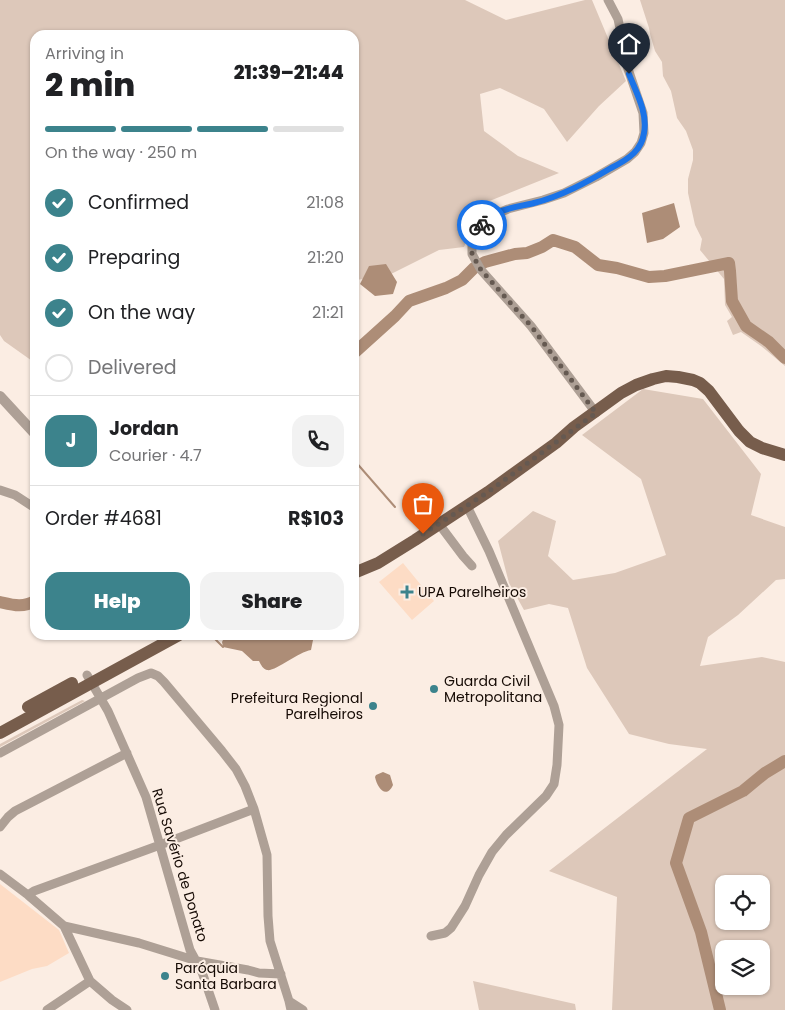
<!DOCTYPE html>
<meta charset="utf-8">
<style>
:root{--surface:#fff;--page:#f2f2f2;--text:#202124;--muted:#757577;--line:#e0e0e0;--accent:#3c838c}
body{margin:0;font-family:Poppins,sans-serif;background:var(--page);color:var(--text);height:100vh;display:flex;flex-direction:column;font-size:19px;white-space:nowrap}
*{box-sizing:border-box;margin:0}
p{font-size:16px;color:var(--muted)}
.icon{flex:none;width:28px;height:28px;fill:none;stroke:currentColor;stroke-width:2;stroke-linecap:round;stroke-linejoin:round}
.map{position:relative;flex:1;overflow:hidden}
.drawer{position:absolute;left:30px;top:30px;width:329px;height:610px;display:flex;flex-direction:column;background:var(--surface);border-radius:15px;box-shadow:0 1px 4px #0004}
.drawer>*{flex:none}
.fabs{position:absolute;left:715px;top:875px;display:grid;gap:10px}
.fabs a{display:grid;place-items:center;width:55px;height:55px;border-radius:10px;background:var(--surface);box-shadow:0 1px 4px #0004;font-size:25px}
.pin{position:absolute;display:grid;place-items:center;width:42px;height:42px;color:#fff;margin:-51px -21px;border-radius:50% 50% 50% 0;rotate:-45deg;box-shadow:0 0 5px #0007}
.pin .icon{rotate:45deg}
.courier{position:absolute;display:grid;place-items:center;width:50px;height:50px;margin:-25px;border:4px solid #1a73e8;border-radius:50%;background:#fff;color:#222;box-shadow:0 1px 6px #0007}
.headline em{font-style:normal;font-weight:800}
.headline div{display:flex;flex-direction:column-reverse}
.headline{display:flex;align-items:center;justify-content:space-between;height:85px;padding:0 15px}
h1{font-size:32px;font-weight:800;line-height:38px}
.bar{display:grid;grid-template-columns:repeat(4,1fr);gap:8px 5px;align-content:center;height:60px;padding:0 15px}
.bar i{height:6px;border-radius:4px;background:var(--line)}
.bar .active{background:var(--accent)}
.bar p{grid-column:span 4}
.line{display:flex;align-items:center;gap:12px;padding:0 15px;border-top:1px solid var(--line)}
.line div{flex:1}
.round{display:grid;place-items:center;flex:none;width:52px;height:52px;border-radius:15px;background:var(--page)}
ol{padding:0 15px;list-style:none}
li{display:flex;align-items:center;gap:15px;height:55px}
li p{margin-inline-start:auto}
li .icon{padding:5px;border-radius:50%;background:var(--accent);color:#fff;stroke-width:4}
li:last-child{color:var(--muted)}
li i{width:28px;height:28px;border:2px solid var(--line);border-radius:50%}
.primary-button{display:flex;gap:10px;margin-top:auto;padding:10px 15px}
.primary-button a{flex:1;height:58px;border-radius:15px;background:var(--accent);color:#fff;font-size:20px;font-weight:800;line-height:58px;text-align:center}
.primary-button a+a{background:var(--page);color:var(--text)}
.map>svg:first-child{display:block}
.built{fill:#fddcc5}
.green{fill:#ddc8ba;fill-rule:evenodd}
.water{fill:#ad8d77}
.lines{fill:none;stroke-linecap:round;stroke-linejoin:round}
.stream{stroke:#ad8d77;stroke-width:2}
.river{stroke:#ad8d77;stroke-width:12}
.minor{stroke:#aea096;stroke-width:9}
.tertiary{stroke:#aea096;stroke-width:10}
.primary{stroke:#775d4c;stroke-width:12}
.done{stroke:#655951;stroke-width:5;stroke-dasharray:0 9}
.route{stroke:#1a73e8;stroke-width:6}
.poi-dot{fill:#3c838c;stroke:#fbede3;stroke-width:2}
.labels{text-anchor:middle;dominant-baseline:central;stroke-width:4;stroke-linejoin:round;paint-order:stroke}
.poi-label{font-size:14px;fill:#140903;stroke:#fbede3;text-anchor:start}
.street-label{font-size:14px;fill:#140903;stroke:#fbede3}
</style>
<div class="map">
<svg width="785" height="1010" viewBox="0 0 785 1010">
<rect width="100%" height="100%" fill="#fbede3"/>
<path class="built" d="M 403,563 L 434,601 L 412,620 L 379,582 Z
M 0,884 L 59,930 L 69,953 L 47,966 L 32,969 L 0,982 Z"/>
<path class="green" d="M 0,0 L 465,0 L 506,20 L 585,0 L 592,0 L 626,81 L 599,106 L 567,142 L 544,109 L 500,88 L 480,94 L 484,131 L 518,156 L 559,173 L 482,204 L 464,247 L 439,250 L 385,277 L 354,280 L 354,35 L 35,35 L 35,363 L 4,341 L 0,335 Z
M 640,0 L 785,0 L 785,366 L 761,346 L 741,332 L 733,335 L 727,321 L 732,317 L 725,305 L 724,279 L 700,250 L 702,239 L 695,225 L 688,193 L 688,179 L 693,160 L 693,150 L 686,131 L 677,118 L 671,91 L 663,76 L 662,62 L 655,51 L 650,34 L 649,28 Z
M 643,389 L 703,399 L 761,474 L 751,515 L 785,527 L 785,579 L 776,580 L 738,615 L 708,637 L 700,666 L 762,657 L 785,662 L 785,1010 L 612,1010 L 617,897 L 549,871 L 707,749 L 669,744 L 629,734 L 587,668 L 568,608 L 549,604 L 524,610 L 509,583 L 498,541 L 533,511 L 556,521 L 548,556 L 573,580 L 615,573 L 666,555 L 641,479 L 582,435 ZM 724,884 L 761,884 L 761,921 L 724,921 ZM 724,949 L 761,949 L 761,986 L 724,986 Z
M 82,700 L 85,701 L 0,747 L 0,744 Z
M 473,981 L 575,1004 L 576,1010 L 479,1010 Z"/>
<path class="water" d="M 674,203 L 680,227 L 663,239 L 647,243 L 642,213 Z
M 386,264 L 397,282 L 393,294 L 375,296 L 360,284 L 369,266 Z
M 230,635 L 314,635 L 311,650 C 298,652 275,672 267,670 C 263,669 261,665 259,661 L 253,661 L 242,651 L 223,647 L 222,642 L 224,638 Z
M 383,772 L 390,775 L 393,785 C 386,800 377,787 375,777 L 376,775 Z"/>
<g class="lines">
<path class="stream" d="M 354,460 L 395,507
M 213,635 L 213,637 L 223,647"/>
<path class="river" d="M 354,353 L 395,316 L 409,301 L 446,288 L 462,280 L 474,268 L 485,262 L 515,254 L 527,253 L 542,247 L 553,240 L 575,247 L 598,265 L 617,268 L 649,277 L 665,276 L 729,263 L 730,271 L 732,301 L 746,326 L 769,342 L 785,358
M 0,602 C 13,605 23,608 35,601
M 720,1010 L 701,932 L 676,863 L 689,818 L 743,791 L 765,773 L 785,761"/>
<path class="minor" d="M 596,413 L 531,326 L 481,270 L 472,254 L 472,244 L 484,222 L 494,215 L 508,209 L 543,200 L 564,193 L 596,177 L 627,159 L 635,152 L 641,143 L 644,133 L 643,113 L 625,60 L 622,38 L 618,19 L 608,0
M 0,490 L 15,495 L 35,508
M 439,524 L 463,556 L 472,566
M 87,675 L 108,711 L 146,797 L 190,950 L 202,972 L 215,1010
M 0,753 L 138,678 L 151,673 L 158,676 L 164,682 L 222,751 L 236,769 L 245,786 L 254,809 L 267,855 L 268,916 L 270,941 L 289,1001 L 291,1010
M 0,827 L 8,817 L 15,811 L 127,753
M 0,874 L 28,895 L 64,926 L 90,981 L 112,1000 L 127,1010
M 28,895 L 34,891 L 160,845 L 254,809
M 64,926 L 139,943 L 197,961 L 248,970 L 259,973 L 281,974
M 431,936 L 445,933 L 451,928 L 465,906 L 479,875 L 492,852 L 506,835 L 546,796 L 554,784 L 557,765 L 559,725 L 554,706 L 489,551 L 467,506
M 289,1001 L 303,1010
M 47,1010 L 90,981"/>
<path class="tertiary" d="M 0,396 L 35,434"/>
<path class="primary" d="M 354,573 L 378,563 L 415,540 L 488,492 L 556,443 L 574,427 L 621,393 L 636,385 L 653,379 L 666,376 L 678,377 L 693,380 L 700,383 L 709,391 L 739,431 L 750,442 L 762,448 L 785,455
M 28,707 L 72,683
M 0,733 L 179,635"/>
</g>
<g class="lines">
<path class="done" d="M 423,534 L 488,492 L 596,413 L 531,326 L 481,270 L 472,254 L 472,244 L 482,225"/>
<path class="route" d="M 482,225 C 492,209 518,207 534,203 C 562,196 587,182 611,168 C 619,164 627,160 634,153 C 639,148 643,140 644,133 C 648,113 636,92 629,74"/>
</g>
<g class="poi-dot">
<path d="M404.5 584.5h5v5h5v5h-5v5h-5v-5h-5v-5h5z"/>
<circle cx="434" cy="689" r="5"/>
<circle cx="373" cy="706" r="5"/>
<circle cx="165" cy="976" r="5"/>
</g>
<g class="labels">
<g class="poi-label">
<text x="418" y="592">UPA Parelheiros</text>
<text x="444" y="681">Guarda Civil<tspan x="444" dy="16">Metropolitana</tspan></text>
<text x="363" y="698" text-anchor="end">Prefeitura Regional<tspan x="363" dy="16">Parelheiros</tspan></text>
<text x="175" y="968">Paróquia<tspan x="175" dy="16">Santa Barbara</tspan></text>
</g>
<g class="street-label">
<text transform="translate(180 865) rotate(73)">Rua Savério de Donato</text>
</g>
</g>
</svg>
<div class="fabs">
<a><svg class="icon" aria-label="locate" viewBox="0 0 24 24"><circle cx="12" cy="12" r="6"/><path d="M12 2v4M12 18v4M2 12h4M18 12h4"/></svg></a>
<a><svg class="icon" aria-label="layers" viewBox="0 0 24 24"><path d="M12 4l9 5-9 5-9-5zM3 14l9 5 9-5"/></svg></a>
</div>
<div class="pin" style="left:423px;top:534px;background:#ea580c"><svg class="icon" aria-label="bag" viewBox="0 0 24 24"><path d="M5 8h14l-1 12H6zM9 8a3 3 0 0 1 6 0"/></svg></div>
<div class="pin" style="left:629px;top:74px;background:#1f2937"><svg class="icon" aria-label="home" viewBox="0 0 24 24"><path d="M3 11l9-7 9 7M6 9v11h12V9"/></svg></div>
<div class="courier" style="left:482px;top:225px"><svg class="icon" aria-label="bike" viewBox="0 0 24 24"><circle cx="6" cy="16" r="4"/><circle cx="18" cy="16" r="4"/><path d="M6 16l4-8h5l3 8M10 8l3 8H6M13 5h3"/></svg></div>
<section class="drawer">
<div class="headline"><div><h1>2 min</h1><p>Arriving in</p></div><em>21:39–21:44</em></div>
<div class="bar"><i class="active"></i><i class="active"></i><i class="active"></i><i></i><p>On the way · 250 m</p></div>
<ol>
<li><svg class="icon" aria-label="check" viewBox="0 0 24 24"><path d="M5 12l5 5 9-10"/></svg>Confirmed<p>21:08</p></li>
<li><svg class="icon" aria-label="check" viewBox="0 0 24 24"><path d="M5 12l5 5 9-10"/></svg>Preparing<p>21:20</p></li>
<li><svg class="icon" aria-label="check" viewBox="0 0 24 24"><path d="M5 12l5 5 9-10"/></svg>On the way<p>21:21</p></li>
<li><i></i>Delivered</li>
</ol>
<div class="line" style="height:90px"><b class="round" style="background:var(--accent);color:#fff">J</b><div><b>Jordan</b><p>Courier · 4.7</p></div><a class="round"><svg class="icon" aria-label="phone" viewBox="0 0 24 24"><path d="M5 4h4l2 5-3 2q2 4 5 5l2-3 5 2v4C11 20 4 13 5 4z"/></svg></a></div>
<div class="line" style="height:65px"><div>Order #4681</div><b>R$103</b></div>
<div class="primary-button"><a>Help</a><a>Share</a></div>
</section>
</div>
